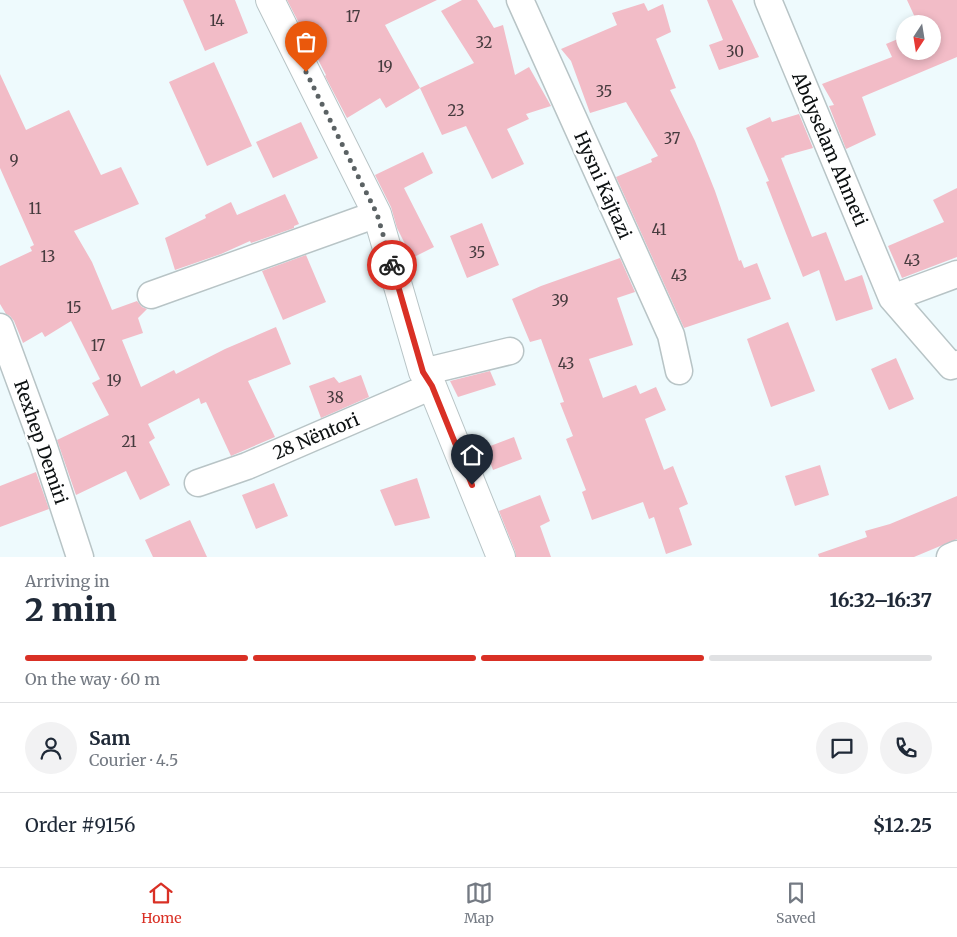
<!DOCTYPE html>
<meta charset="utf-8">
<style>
:root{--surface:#fff;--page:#f2f2f3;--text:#1f2937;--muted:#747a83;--line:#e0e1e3;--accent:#d93025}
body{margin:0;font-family:Merriweather,serif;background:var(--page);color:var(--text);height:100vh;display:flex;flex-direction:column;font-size:19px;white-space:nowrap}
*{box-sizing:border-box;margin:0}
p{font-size:16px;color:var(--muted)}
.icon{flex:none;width:28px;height:28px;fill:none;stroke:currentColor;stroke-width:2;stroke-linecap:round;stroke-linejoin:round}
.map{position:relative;height:557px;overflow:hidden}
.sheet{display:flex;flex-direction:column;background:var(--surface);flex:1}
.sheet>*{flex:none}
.needle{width:32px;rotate:192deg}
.controls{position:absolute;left:896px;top:15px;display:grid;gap:10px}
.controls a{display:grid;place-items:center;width:45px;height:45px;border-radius:50%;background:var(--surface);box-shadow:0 2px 8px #0003;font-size:25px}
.pin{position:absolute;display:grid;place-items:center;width:42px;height:42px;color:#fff;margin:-51px -21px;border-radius:50% 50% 50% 0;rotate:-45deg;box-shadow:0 0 5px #0007}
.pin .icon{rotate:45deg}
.courier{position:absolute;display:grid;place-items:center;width:50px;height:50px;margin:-25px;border:4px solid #d93025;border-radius:50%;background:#fff;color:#222;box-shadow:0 1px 6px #0007}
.summary em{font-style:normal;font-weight:800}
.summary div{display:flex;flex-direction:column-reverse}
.summary{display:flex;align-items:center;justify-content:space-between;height:85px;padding:0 25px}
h1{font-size:32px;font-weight:800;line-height:38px}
.bar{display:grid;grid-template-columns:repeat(4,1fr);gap:8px 5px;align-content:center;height:60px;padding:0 25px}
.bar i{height:6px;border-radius:4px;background:var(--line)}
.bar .active{background:var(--accent)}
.bar p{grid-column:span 4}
.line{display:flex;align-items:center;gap:12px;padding:0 25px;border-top:1px solid var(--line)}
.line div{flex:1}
.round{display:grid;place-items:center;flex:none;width:52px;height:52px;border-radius:26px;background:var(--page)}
.tabs{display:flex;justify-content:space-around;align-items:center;height:70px;border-top:1px solid var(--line);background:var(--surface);font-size:14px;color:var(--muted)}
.tabs a{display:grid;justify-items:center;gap:2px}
.tabs .active{color:var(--accent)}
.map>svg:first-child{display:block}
.building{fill:#f2bcc7}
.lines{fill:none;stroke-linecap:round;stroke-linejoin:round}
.street-casing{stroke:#b8c4c6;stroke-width:29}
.secondary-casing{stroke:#b8c4c6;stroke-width:30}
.street{stroke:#fff;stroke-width:26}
.secondary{stroke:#fff;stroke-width:28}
.done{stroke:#5b6264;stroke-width:5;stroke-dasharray:0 9}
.route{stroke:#d93025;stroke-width:6}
.labels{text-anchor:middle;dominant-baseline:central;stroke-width:5;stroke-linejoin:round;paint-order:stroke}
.number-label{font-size:15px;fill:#463b3e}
.street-label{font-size:18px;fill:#0c1011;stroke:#fff}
</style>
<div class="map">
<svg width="957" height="557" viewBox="0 0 957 557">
<rect width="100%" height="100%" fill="#eefafd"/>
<path class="building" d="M 183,0 L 235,0 L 248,33 L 205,51 Z
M 287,0 L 437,0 L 385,25 L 420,88 L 386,108 L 380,98 L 347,118 L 325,76 L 326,75 Z
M 462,0 L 477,0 L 494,28 L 503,25 L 515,75 L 529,67 L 551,106 L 526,114 L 529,119 L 507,129 L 524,164 L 492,179 L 466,126 L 442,135 L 420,88 L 474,63 L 441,11 Z
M 707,0 L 732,0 L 759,57 L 719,70 L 709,45 L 723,40 Z
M 907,0 L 957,0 L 957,57 L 862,97 L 876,135 L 846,149 L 829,106 L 834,105 L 822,84 L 892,57 L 886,44 L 905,36 L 905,51 L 932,51 L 932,24 L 918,24 Z
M 644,3 L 648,11 L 663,4 L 671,32 L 656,39 L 676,88 L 670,90 L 695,141 L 715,191 L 739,261 L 741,260 L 744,268 L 757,263 L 771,299 L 684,328 L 616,177 L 652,162 L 651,159 L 658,156 L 626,102 L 590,113 L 571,61 L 561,49 L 617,25 L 612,13 Z
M 214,62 L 252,146 L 207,166 L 169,82 Z
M 0,74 L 26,130 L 69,110 L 101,175 L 121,167 L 139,204 L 74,231 L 92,262 L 112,310 L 137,301 L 142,307 L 147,309 L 138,318 L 143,333 L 122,340 L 141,387 L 174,370 L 176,374 L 225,349 L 276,327 L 291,364 L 248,381 L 275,437 L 231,456 L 206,402 L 201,404 L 199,398 L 148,424 L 155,438 L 149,442 L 170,485 L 140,500 L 126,471 L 76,495 L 57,440 L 109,415 L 92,383 L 100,379 L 71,321 L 45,337 L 42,332 L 23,343 L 14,321 L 10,316 L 6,314 L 0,304 L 0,266 L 32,251 L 30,247 L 34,245 L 0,168 Z
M 799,114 L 813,148 L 784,156 L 785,157 L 781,158 L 812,237 L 826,232 L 845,281 L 862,275 L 873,309 L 836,321 L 819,270 L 803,277 L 766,182 L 769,181 L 746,128 L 770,117 L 772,122 Z
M 301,122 L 318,158 L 273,178 L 256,142 Z
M 423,152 L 433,173 L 404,188 L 434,247 L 412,258 L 397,228 L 391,207 L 375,175 Z
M 957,188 L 957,257 L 902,278 L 888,246 L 944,222 L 933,200 Z
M 285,194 L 299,224 L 294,226 L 294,228 L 251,243 L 250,241 L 221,254 L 175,270 L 165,238 L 206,218 L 205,215 L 231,202 L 237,215 Z
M 482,223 L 499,265 L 467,278 L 450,236 Z
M 306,255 L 326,302 L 283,320 L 262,271 Z
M 620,258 L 635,292 L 617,298 L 633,345 L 589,359 L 603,398 L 636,385 L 640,394 L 656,387 L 666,410 L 645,419 L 664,470 L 673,466 L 688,504 L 679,508 L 692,545 L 666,554 L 654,517 L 649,519 L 643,502 L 592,520 L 582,492 L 586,490 L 566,439 L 573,436 L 560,403 L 564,402 L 541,339 L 530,342 L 512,299 L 541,286 Z
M 788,322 L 815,391 L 771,407 L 747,339 Z
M 896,358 L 914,399 L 889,410 L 871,369 Z
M 490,371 L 496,385 L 458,397 L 450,381 Z
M 361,375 L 369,397 L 321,418 L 309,386 L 334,377 L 339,383 Z
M 514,437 L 522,459 L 493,470 L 485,448 Z
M 820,465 L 829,495 L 795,506 L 785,476 Z
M 36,472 L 49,509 L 0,527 L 0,486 Z
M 417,478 L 430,518 L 395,526 L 380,490 Z
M 274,483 L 288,516 L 256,529 L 242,495 Z
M 540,495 L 550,521 L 540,526 L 551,557 L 516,557 L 515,551 L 499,511 Z
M 957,496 L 957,539 L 914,557 L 819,557 L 818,554 L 867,537 L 865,531 L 890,524 Z
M 190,520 L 207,557 L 153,557 L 145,540 Z"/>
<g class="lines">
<g class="street-casing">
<path id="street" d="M 520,0 L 671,335 L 679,371
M 768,0 L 892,298 L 951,366 L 957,364
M 151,295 L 377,214
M 892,298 L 957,274
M 0,327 L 43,444 L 80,557
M 423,372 L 510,351
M 198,483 L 247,466 L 432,386
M 950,557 L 957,554"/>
</g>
<g class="secondary-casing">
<path id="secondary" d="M 270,0 L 377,214 L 423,372 L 432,386 L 501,557"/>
</g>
<use href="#street" class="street"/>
<use href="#secondary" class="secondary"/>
</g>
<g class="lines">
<path class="done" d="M 306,72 L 377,214 L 392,265"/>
<path class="route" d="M 392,265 L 423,372 L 432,386 L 472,485"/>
</g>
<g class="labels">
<g class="number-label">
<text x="353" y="16">17</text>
<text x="217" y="20">14</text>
<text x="484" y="42">32</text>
<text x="735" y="51">30</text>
<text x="385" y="66">19</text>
<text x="604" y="91">35</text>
<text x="456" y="110">23</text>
<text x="672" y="138">37</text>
<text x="14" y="160">9</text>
<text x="35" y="208">11</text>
<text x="659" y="229">41</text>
<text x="477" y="252">35</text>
<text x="48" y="256">13</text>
<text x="912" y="260">43</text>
<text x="679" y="275">43</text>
<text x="560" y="300">39</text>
<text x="74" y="307">15</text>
<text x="98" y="345">17</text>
<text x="566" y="363">43</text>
<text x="114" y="380">19</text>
<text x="335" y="397">38</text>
<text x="129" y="441">21</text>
</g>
<g class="street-label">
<text transform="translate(830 149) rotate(67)">Abdyselam Ahmeti</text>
<text transform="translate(603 185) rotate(66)">Hysni Kajtazi</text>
<text transform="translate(316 436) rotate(-23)">28 Nëntori</text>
<text transform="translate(41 442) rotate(71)">Rexhep Demiri</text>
</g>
</g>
</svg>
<div class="controls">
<a><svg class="needle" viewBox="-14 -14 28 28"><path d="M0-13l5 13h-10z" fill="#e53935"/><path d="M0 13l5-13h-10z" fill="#747a83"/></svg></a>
</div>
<div class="pin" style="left:306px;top:72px;background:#ea580c"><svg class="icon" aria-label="bag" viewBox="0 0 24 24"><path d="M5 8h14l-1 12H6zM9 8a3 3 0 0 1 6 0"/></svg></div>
<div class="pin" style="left:472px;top:485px;background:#1f2937"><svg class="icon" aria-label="home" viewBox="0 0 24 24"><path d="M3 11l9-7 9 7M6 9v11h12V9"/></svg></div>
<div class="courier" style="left:392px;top:265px"><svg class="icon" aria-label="bike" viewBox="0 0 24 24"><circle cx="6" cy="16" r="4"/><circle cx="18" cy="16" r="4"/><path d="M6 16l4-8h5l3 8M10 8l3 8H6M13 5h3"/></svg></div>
</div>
<section class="sheet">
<div class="summary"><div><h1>2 min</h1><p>Arriving in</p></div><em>16:32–16:37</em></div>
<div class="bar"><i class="active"></i><i class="active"></i><i class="active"></i><i></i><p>On the way · 60 m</p></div>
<div class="line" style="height:90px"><a class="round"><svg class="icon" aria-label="person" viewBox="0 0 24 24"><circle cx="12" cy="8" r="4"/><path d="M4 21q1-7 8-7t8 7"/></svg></a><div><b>Sam</b><p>Courier · 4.5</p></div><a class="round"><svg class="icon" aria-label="chat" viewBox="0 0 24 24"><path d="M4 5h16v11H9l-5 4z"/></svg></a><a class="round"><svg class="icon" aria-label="phone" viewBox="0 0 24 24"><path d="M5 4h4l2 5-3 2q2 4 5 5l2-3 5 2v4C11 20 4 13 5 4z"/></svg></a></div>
<div class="line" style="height:65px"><div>Order #9156</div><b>$12.25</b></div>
</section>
<nav class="tabs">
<a class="active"><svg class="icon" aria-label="home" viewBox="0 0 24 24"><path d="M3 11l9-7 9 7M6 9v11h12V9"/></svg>Home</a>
<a><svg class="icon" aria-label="map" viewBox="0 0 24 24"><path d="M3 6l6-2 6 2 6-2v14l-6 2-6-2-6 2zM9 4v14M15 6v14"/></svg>Map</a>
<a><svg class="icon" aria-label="saved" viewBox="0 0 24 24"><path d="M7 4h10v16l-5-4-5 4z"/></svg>Saved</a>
</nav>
